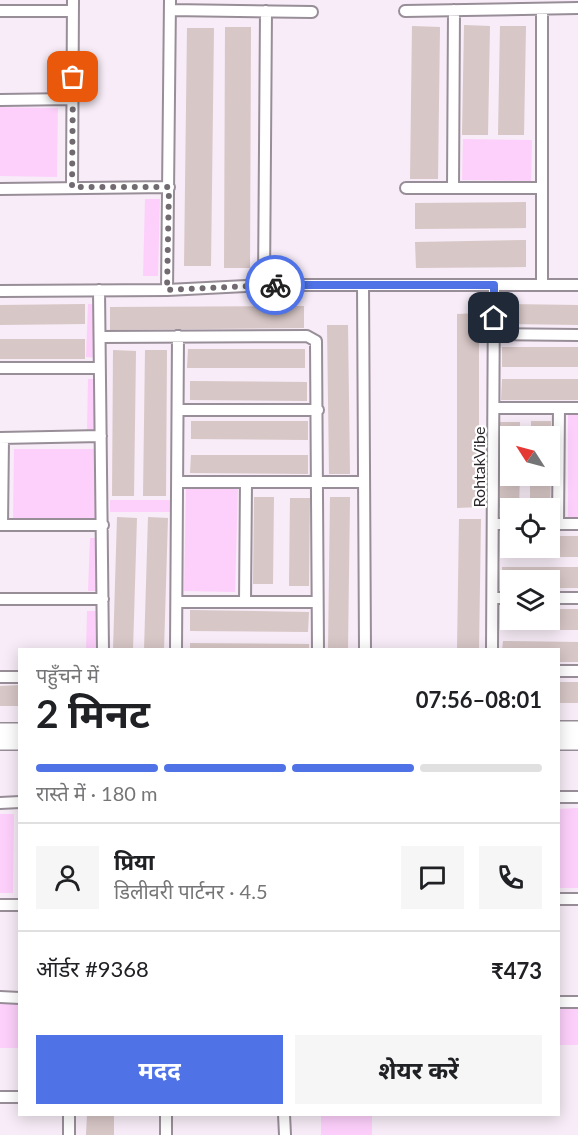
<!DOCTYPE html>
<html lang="hi">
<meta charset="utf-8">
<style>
:root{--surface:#fff;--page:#f6f6f6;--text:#202124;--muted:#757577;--line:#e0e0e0;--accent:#4f73e7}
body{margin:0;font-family:Lato,"Noto Sans Devanagari",sans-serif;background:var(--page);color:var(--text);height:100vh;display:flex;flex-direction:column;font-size:22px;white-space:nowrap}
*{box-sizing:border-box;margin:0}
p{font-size:20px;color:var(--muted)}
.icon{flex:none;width:33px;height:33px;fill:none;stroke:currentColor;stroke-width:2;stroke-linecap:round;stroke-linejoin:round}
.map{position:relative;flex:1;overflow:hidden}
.side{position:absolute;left:18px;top:648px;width:542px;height:468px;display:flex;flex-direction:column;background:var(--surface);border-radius:0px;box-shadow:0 3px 15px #0003}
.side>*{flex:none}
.needle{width:39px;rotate:306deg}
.controls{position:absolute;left:500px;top:426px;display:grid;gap:12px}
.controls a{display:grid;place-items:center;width:60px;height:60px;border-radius:0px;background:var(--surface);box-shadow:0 3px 15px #0003;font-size:30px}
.pin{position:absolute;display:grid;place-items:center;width:51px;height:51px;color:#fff;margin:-26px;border-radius:12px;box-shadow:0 3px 9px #0006}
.courier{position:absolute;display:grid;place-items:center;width:60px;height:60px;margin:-30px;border:4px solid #4f73e7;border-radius:50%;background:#fff;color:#222;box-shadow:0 2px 8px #0007}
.head em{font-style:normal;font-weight:700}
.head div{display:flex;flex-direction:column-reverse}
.head{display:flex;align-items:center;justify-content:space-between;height:102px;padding:0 18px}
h1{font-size:39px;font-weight:700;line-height:45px}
.bar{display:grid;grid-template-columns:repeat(4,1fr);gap:9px 6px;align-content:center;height:72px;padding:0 18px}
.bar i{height:8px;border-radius:4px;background:var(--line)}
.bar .selected{background:var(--accent)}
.bar p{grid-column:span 4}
.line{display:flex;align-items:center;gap:15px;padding:0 18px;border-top:2px solid var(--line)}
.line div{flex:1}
.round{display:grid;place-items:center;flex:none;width:63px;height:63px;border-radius:0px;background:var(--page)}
.action{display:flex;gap:12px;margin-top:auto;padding:12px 18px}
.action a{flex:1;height:69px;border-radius:0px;background:var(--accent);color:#fff;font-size:24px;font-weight:700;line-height:69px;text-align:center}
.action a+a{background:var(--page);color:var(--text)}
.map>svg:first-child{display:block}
.green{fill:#fdd0fb}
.building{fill:#d7c7c6}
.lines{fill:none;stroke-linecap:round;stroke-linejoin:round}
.street-casing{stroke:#988e98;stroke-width:14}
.secondary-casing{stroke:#988e98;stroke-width:18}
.street{stroke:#fff;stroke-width:10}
.secondary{stroke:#fff;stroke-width:15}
.done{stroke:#716b71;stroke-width:6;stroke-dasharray:0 10.8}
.route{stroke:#4f73e7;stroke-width:8}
.labels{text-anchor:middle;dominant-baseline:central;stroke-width:4.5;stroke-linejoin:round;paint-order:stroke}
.street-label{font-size:16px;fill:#292529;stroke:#fff}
</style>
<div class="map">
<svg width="578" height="1135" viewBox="0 0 578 1135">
<rect width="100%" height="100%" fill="#f7ecf7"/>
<path class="green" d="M 0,107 L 58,108 L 57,177 L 0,176 Z
M 463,139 L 532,140 L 531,181 L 462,180 Z
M 145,199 L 160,199 L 158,276 L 143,276 Z
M 88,304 L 100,304 L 98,358 L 86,357 Z
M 88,379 L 100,379 L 99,432 L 87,432 Z
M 568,414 L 578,414 L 578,517 L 568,517 Z
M 14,449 L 96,449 L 95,520 L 13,519 Z
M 186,486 L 238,488 L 235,592 L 184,591 Z
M 110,500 L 172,500 L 172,512 L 110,512 Z
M 90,538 L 101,538 L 100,591 L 88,591 Z
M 87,611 L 99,611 L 98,649 L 86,650 Z
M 578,808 L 578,888 L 558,888 L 558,809 Z
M 0,814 L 14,814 L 13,893 L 0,893 Z
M 19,1003 L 19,1048 L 0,1048 L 0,1004 Z
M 558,1006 L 578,1006 L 578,1045 L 558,1045 Z
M 321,1115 L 372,1115 L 372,1135 L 321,1135 Z"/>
<path class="building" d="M 464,25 L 490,26 L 488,135 L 462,135 Z
M 412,26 L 440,27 L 438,179 L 410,179 Z
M 500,26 L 526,26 L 524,135 L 498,135 Z
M 225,27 L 251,27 L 250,268 L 224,268 Z
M 187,28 L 214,28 L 211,266 L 184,266 Z
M 526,202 L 526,228 L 415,229 L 415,203 Z
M 526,240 L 526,267 L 416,268 L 415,242 Z
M 85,304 L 85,324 L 0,325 L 0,305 Z
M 500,304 L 578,305 L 578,325 L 500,324 Z
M 304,306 L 304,328 L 110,330 L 110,307 Z
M 479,313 L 479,507 L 457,508 L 457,314 Z
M 327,325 L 348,325 L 350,474 L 329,474 Z
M 0,339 L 85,339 L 85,359 L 0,359 Z
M 502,347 L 578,347 L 578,367 L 502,367 Z
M 188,349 L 305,349 L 305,368 L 187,368 Z
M 113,350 L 136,351 L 134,496 L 112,496 Z
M 145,350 L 167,350 L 166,496 L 143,496 Z
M 502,379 L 578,379 L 578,400 L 501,400 Z
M 190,381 L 307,382 L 307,401 L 190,400 Z
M 191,421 L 308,421 L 308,440 L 191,439 Z
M 531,421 L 551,421 L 551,436 L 531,436 Z
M 500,422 L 520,422 L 520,436 L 510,436 L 510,476 L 520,476 L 519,508 L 499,508 Z
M 191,455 L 308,455 L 308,474 L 190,473 Z
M 530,476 L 551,476 L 550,507 L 530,507 Z
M 254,497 L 274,497 L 273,584 L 253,584 Z
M 330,497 L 350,497 L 348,650 L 328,650 Z
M 290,498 L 310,498 L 309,586 L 289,586 Z
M 117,517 L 137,518 L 133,650 L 113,650 Z
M 148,517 L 168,518 L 164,650 L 144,650 Z
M 459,519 L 481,519 L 479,650 L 457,650 Z
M 503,536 L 510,536 L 510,548 L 549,548 L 549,536 L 578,536 L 578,557 L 503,557 Z
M 502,567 L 578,567 L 578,588 L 549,588 L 549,580 L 510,580 L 510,588 L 502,588 Z
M 502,609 L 510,609 L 510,620 L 549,620 L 549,609 L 578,609 L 578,630 L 502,630 Z
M 190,610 L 309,612 L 308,632 L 190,631 Z
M 503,641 L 578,642 L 578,662 L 558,662 L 558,650 L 502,650 Z
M 190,643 L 309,644 L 309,650 L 190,650 Z
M 558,682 L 578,682 L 578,703 L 558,703 Z
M 20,685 L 20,706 L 0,706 L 0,686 Z
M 87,1114 L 114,1114 L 114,1135 L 86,1135 Z"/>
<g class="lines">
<g class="street-casing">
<path id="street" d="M 170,10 L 312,12
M 0,11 L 73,11
M 405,11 L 578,8
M 0,100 L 73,99
M 72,187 L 73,0
M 406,188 L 542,188
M 453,188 L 454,10
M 0,189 L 169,187
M 264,285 L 266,11
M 363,285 L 365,650
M 542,285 L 542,9
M 99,290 L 103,650
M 167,290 L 170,0
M 0,291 L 167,290 L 264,285 L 578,285
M 494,334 L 578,335
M 100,337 L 307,336 L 316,341 L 318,650
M 0,368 L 99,368
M 494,408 L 578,408
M 178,410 L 318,410
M 0,438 L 101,436
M 178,482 L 364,482
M 493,524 L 510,524
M 549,524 L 578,524
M 558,524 L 559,408
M 0,525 L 103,525
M 2,525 L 3,438
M 493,598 L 510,598
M 549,598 L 578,598
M 0,599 L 103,599
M 177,602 L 317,602
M 245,602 L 246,482
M 176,650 L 178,336
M 492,650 L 494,285
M 558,671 L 578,671
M 0,677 L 20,677
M 558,797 L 578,797
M 0,803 L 20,802
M 558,899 L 578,899
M 0,905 L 20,905
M 0,997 L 20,998
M 558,1002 L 578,1002
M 0,1097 L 20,1097
M 284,1114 L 285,1135
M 69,1135 L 69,1114
M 166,1135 L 166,1114"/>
</g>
<g class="secondary-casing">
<path id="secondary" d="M 558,729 L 578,729
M 0,731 L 20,731
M 0,742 L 20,742
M 558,742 L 578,742"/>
</g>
<use href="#street" class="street"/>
<use href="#secondary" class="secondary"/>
</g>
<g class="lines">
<path class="done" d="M 73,77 L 72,187 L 169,187 L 167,290 L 275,285"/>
<path class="route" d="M 275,285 L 494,285 L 494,318"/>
</g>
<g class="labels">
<g class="street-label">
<text transform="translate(478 467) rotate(-90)">RohtakVibe</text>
</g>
</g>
</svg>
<div class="controls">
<a><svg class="needle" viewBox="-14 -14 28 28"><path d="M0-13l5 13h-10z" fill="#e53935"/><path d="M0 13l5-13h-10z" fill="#757577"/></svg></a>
<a><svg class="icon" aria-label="locate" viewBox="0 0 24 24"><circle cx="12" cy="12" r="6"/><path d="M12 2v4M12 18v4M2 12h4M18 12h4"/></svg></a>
<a><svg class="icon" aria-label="layers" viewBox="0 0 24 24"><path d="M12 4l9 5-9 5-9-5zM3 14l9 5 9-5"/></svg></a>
</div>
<div class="pin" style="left:73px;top:77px;background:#ea580c"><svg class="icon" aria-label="bag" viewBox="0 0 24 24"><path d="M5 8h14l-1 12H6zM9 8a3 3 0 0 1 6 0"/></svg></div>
<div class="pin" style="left:494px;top:318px;background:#1f2937"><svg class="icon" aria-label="home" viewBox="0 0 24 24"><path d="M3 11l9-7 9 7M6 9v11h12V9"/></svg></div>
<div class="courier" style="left:275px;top:285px"><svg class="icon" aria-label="bike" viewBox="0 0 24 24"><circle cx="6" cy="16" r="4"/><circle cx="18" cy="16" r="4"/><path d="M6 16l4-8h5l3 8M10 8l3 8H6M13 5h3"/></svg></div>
<section class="side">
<div class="head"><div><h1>2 मिनट</h1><p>पहुँचने में</p></div><em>07:56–08:01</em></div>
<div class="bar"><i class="selected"></i><i class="selected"></i><i class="selected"></i><i></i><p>रास्ते में · 180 m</p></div>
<div class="line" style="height:108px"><a class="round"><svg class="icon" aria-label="person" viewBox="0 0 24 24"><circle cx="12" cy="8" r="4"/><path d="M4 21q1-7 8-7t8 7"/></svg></a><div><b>प्रिया</b><p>डिलीवरी पार्टनर · 4.5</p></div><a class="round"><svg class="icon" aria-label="chat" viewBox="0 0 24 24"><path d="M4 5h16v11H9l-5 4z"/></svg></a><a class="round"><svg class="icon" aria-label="phone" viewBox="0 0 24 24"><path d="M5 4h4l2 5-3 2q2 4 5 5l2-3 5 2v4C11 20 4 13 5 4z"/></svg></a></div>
<div class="line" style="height:78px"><div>ऑर्डर #9368</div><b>₹473</b></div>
<div class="action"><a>मदद</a><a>शेयर करें</a></div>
</section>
</div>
